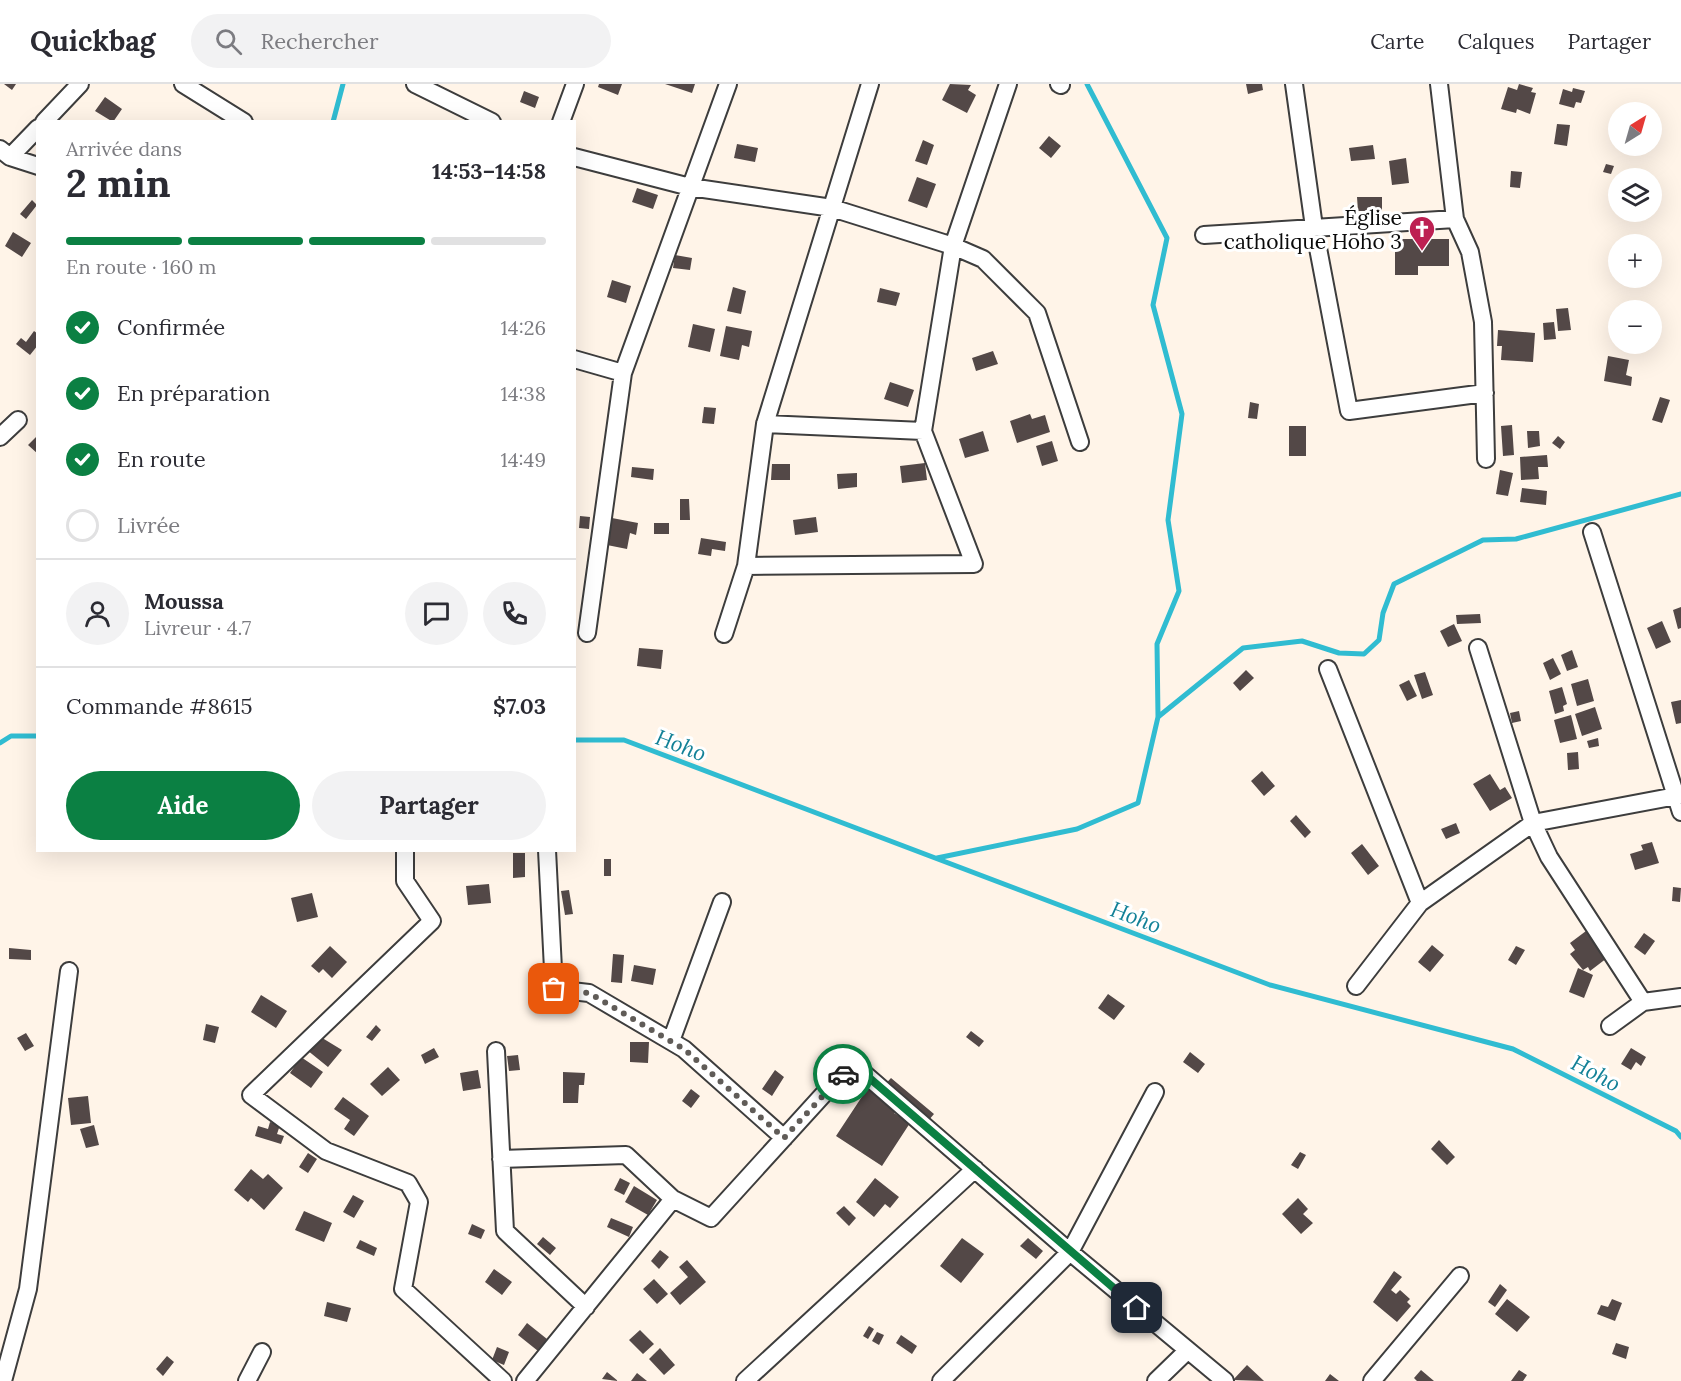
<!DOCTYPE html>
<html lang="fr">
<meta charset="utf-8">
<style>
:root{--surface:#fff;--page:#f2f2f3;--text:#2b2b33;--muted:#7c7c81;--line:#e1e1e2;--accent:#0b8043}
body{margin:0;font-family:Lora,serif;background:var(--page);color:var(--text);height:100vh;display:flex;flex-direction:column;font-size:22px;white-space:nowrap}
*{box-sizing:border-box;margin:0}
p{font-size:20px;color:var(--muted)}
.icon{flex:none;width:33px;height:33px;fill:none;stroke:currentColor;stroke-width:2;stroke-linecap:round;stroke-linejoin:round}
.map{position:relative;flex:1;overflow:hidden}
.panel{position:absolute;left:36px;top:36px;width:540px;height:732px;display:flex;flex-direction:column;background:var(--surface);border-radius:0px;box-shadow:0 6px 24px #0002}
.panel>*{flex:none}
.needle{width:39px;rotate:37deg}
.tools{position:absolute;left:1608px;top:18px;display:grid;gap:12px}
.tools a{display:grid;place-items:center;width:54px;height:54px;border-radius:50%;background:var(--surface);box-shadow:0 6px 24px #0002;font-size:30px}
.pin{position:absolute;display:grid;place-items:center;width:51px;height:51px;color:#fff;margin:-26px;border-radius:12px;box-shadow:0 3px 9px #0006}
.courier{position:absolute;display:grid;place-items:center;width:60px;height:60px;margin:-30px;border:4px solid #0b8043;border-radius:50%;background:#fff;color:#222;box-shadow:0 2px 8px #0007}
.summary em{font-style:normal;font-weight:700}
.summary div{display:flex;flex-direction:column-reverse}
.summary{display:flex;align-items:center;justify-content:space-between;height:102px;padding:0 30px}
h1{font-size:39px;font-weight:700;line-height:45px}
.bar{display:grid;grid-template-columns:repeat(4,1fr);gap:9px 6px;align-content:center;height:72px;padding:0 30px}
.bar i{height:8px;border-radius:4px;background:var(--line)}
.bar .selected{background:var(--accent)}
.bar p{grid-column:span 4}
.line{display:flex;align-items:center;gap:15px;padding:0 30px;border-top:2px solid var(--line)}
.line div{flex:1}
.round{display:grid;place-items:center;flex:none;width:63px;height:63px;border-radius:32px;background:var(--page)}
ol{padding:0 30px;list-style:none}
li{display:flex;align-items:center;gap:18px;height:66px}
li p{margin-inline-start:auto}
li .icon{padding:6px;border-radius:50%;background:var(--accent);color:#fff;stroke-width:4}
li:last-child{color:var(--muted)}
li i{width:33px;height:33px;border:3px solid var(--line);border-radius:50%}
.cta{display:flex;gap:12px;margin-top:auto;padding:12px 30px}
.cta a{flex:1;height:69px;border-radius:36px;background:var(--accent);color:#fff;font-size:24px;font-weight:700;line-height:69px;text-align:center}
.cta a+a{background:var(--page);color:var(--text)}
header{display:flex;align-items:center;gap:36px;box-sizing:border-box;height:84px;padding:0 30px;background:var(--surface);border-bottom:2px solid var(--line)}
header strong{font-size:28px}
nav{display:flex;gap:33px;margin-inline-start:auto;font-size:21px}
.search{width:420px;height:54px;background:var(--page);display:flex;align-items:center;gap:15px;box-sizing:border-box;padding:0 21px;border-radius:33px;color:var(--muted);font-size:22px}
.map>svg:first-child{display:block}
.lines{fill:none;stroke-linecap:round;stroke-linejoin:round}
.stream{stroke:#30bcd1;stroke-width:5}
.building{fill:#534847}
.minor-casing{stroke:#3d3d3d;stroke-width:20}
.minor{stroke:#fff;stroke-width:16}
.done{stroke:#605c58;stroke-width:6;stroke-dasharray:0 10.8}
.route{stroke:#0b8043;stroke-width:8}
.labels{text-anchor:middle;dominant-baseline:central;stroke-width:6;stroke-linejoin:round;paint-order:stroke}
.poi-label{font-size:21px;fill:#0a0a0a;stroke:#fff;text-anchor:end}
.water-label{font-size:22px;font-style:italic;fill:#128197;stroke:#fff}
</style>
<header>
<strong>Quickbag</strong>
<div class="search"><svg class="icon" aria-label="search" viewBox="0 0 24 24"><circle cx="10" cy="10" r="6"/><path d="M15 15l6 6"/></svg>Rechercher</div>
<nav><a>Carte</a><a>Calques</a><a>Partager</a></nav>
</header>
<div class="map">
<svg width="1681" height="1297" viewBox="0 0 1681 1297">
<rect width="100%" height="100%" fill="#fff4e8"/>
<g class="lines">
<path class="stream" d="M 333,38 L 343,0
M 1158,633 L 1243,564 L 1302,557 L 1339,569 L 1364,570 L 1379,556 L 1383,529 L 1394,500 L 1483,456 L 1516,455 L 1681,410
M 574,656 L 624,656 L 1270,901 L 1513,965 L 1676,1047 L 1681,1053
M 0,659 L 11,652 L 38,652
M 937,774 L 1077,745 L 1138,719 L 1158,633 L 1157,560 L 1179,507 L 1168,436 L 1182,330 L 1153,221 L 1167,154 L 1087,0"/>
</g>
<path class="building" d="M 4,0 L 16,0 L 12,6 Z
M 599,0 L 622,0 L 618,11 L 598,3 Z
M 665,0 L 695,0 L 692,9 Z
M 950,0 L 971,1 L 968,6 L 976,11 L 967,29 L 942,16 Z
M 1246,0 L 1262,0 L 1263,6 L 1248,10 Z
M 1519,0 L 1533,4 L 1531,8 L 1536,9 L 1530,30 L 1517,25 L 1516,29 L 1501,25 L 1508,3 L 1517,6 Z
M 1573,4 L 1585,7 L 1581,19 L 1576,18 L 1574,24 L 1559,20 L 1563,5 L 1572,8 Z
M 524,7 L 539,13 L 535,24 L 520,18 Z
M 105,13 L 122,25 L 113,38 L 95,27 Z
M 1557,40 L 1570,41 L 1567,62 L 1554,60 Z
M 1049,52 L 1061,62 L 1051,74 L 1039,64 Z
M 923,56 L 934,61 L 927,81 L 915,77 Z
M 737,60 L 758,64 L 755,78 L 734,74 Z
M 1373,61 L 1375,75 L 1351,77 L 1349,64 Z
M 1406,74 L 1409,99 L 1392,101 L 1389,77 Z
M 1606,80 L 1614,82 L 1611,90 L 1603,88 Z
M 1511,87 L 1522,88 L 1520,104 L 1510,103 Z
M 917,93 L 936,100 L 927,124 L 908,117 Z
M 637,104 L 658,111 L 653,125 L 632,118 Z
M 1357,113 L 1382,113 L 1382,127 L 1358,127 Z
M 32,116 L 37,121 L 26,135 L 20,130 Z
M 13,148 L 31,159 L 22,173 L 5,162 Z
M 1395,155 L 1449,155 L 1449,182 L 1418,182 L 1418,191 L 1395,191 Z
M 675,171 L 692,174 L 690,186 L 673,184 Z
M 612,196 L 631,202 L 626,219 L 607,213 Z
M 733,203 L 746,207 L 741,230 L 727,227 Z
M 880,204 L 900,209 L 896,222 L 877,218 Z
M 1568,224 L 1571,246 L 1558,247 L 1556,225 Z
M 1554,238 L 1556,255 L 1544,256 L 1543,239 Z
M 693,240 L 715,245 L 710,268 L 688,263 Z
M 726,242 L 752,247 L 749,263 L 742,261 L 739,276 L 720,272 Z
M 1498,246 L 1535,249 L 1533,278 L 1501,276 L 1502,262 L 1497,262 Z
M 34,247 L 38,250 L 38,261 L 30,271 L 16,260 L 21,254 L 26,258 Z
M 993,267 L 998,280 L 976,287 L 972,274 Z
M 1608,272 L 1629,276 L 1626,291 L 1632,293 L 1631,302 L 1604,297 Z
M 890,298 L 914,306 L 908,323 L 884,315 Z
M 1660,313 L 1670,316 L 1662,339 L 1652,336 Z
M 1250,318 L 1259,320 L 1257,335 L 1248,334 Z
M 704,323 L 716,324 L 714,340 L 702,339 Z
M 1030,330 L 1032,335 L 1045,331 L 1050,348 L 1017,359 L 1010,337 Z
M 1512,341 L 1514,371 L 1503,372 L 1501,342 Z
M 1289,342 L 1306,342 L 1306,372 L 1289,372 Z
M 983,347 L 989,367 L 965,374 L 959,355 Z
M 1527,347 L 1539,347 L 1540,362 L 1528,364 Z
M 38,351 L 38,370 L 28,361 Z
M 1558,352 L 1565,358 L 1560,365 L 1552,359 Z
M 1052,357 L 1058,377 L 1042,382 L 1036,362 Z
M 1547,371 L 1548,383 L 1538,383 L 1539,395 L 1521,396 L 1520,373 Z
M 925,379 L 927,396 L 902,399 L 900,382 Z
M 772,380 L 790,380 L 790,396 L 771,396 Z
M 632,383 L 654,385 L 653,396 L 631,393 Z
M 1500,386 L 1513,389 L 1508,412 L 1496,410 Z
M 857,389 L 857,403 L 838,405 L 837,390 Z
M 1522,404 L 1547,407 L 1546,421 L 1520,418 Z
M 680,415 L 689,415 L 690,436 L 680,436 Z
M 580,432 L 590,433 L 589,445 L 579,444 Z
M 816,433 L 818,448 L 795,451 L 793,436 Z
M 612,434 L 638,439 L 636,451 L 630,449 L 627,465 L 607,461 Z
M 654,439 L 669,439 L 669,450 L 654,450 Z
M 701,454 L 726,458 L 725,467 L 712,465 L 711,472 L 698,470 Z
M 1681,523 L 1681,544 L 1678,545 L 1673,526 Z
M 1480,530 L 1481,539 L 1457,540 L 1456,531 Z
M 1662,537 L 1671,558 L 1656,565 L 1647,544 Z
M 1454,540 L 1462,557 L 1448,563 L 1440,547 Z
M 639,564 L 663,566 L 661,585 L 637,582 Z
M 1572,566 L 1578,583 L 1567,587 L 1561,571 Z
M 1553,574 L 1561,590 L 1550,596 L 1543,579 Z
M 1246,586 L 1254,594 L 1240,607 L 1233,599 Z
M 1425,588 L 1433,611 L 1422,615 L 1414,591 Z
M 1588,595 L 1594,617 L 1577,622 L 1571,600 Z
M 1409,596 L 1417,612 L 1407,617 L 1399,601 Z
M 1562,603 L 1567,620 L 1563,622 L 1564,627 L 1555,630 L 1549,607 Z
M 1681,616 L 1681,639 L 1676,640 L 1671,618 Z
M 1595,623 L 1602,645 L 1582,652 L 1575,630 Z
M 1519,627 L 1521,637 L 1512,639 L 1510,629 Z
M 1571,631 L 1577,655 L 1560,659 L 1554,636 Z
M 1598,654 L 1599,662 L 1589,664 L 1587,657 Z
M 1578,668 L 1579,685 L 1568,686 L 1567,669 Z
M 1262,687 L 1275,702 L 1264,712 L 1251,697 Z
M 1490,690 L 1500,706 L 1505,703 L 1512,714 L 1490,727 L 1473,700 Z
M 1296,731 L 1311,748 L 1305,754 L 1290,737 Z
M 1456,739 L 1460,749 L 1446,755 L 1441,745 Z
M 1652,758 L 1659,779 L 1635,786 L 1630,770 L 1643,766 L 1641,761 Z
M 1362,760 L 1379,782 L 1368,791 L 1351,769 Z
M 513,769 L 525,769 L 525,793 L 513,794 Z
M 604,775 L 611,775 L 611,792 L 604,792 Z
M 489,800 L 491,819 L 468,821 L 466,802 Z
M 1673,803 L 1681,804 L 1680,818 L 1672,817 Z
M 569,806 L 573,830 L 565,831 L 561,807 Z
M 312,809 L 318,833 L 297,838 L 291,814 Z
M 1586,847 L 1607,874 L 1590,887 L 1588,883 L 1583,886 L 1570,870 L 1575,866 L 1570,859 Z
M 1644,849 L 1655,857 L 1645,871 L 1634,863 Z
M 1432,861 L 1444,871 L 1430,888 L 1418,878 Z
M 330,862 L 347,878 L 332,894 L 323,885 L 319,889 L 311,882 Z
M 1516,862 L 1525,866 L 1516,881 L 1508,876 Z
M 9,864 L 31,866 L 31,876 L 9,875 Z
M 613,870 L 624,871 L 622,899 L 611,898 Z
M 634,881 L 656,885 L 653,901 L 631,897 Z
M 1578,884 L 1593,891 L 1584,914 L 1569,908 Z
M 1108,910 L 1125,922 L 1114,936 L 1098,924 Z
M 261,911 L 287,927 L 276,944 L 251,928 Z
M 206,940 L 219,943 L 215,959 L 203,956 Z
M 376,941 L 381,946 L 372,957 L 366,953 Z
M 971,947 L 984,957 L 979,963 L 966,953 Z
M 26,949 L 34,962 L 25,967 L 17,954 Z
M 319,952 L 342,966 L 328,983 L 307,966 Z
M 630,958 L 649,958 L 648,979 L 630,978 Z
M 434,964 L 439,973 L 425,980 L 421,971 Z
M 1631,964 L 1646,973 L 1641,982 L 1636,978 L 1631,986 L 1621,980 Z
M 1190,968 L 1205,980 L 1198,989 L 1183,978 Z
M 518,971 L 520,986 L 509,987 L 507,972 Z
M 301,973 L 323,988 L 311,1004 L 290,989 Z
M 388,983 L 400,996 L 382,1012 L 370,1000 Z
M 478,986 L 481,1004 L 463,1007 L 460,989 Z
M 775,986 L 784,993 L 772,1012 L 762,1005 Z
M 563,988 L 585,989 L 584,1001 L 579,1001 L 578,1019 L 563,1019 Z
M 891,994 L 934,1030 L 922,1044 L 879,1007 Z
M 691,1005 L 700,1012 L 691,1024 L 682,1017 Z
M 867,1005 L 897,1025 L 894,1029 L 910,1039 L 882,1082 L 836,1052 Z
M 88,1012 L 91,1039 L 71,1041 L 68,1014 Z
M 343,1013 L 369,1032 L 354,1052 L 344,1045 L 350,1036 L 334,1025 Z
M 270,1038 L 280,1041 L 277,1050 L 284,1052 L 281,1060 L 255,1052 L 258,1042 L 268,1045 Z
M 94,1041 L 99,1061 L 86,1064 L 80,1045 Z
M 1439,1056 L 1455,1073 L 1447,1081 L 1431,1065 Z
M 1300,1068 L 1306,1071 L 1298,1085 L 1291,1081 Z
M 308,1069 L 317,1075 L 308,1089 L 299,1083 Z
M 251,1085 L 263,1095 L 268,1090 L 283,1104 L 264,1126 L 251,1114 L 248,1118 L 234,1106 Z
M 620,1094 L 630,1099 L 624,1111 L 614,1106 Z
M 875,1094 L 899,1113 L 890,1124 L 885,1120 L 874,1133 L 856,1118 Z
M 634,1102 L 657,1116 L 648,1131 L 625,1118 Z
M 353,1111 L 364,1117 L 354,1134 L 343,1128 Z
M 1298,1114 L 1308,1125 L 1303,1130 L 1313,1139 L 1301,1150 L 1282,1130 Z
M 844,1122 L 856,1134 L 849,1142 L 836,1129 Z
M 304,1127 L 332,1139 L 324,1158 L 295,1146 Z
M 611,1134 L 633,1143 L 629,1153 L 607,1143 Z
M 472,1140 L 485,1146 L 481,1155 L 468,1150 Z
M 543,1153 L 556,1164 L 550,1171 L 537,1160 Z
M 962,1154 L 984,1170 L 961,1199 L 940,1182 Z
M 1028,1154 L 1043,1167 L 1036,1175 L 1020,1162 Z
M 360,1156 L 377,1164 L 374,1172 L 356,1164 Z
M 660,1166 L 669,1173 L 659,1185 L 651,1177 Z
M 687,1176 L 706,1198 L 680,1221 L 670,1209 L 688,1193 L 679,1183 Z
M 494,1185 L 512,1198 L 502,1211 L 485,1198 Z
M 1394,1187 L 1402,1193 L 1391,1206 L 1396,1210 L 1400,1206 L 1410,1215 L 1407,1218 L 1411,1222 L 1397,1238 L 1373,1218 Z
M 654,1195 L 668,1210 L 657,1220 L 643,1205 Z
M 1500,1200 L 1507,1206 L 1495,1223 L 1488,1218 Z
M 1507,1215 L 1530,1233 L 1517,1248 L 1495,1230 Z
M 1612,1215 L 1622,1219 L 1615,1237 L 1597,1230 L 1601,1221 L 1608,1223 Z
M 327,1218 L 351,1224 L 347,1238 L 324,1232 Z
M 527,1239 L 547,1255 L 538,1267 L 518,1251 Z
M 869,1242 L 874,1245 L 868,1255 L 863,1252 Z
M 640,1246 L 654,1260 L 643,1270 L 629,1256 Z
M 877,1248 L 884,1251 L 879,1261 L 872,1257 Z
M 901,1251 L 917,1262 L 912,1270 L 896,1259 Z
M 1616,1259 L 1629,1263 L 1626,1275 L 1612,1270 Z
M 497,1263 L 509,1268 L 504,1281 L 492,1276 Z
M 660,1264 L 675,1281 L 664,1291 L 649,1275 Z
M 167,1272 L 174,1278 L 163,1292 L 156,1285 Z
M 1247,1281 L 1264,1297 L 1233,1296 Z
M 1421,1286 L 1434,1297 L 1417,1297 L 1414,1294 Z
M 1519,1286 L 1527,1291 L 1523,1297 L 1511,1297 Z
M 607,1288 L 618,1297 L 602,1295 Z
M 637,1289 L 647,1297 L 631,1297 Z
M 1330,1290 L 1339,1297 L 1325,1297 Z"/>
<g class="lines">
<g class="minor-casing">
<path id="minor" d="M 183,0 L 244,38
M 415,0 L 492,38
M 1059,0 L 1061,1
M 1294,0 L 1314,143 L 1349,327 L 1485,309
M 1439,0 L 1455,135 L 1470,168 L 1483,238 L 1486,375
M 44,38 L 80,0
M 561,38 L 575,0
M 0,65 L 10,73 L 38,82
M 10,73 L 38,44
M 574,73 L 690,103 L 832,124 L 953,162 L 983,175 L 1037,229 L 1080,358
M 1204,151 L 1455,135
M 574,275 L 623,289
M 765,340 L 923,347
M 0,353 L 18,336
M 1592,448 L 1681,728
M 746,482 L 974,480 L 923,347 L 953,162 L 1008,0
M 587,549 L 623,289 L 728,0
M 724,550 L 746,482 L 765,340 L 870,0
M 1478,564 L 1533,739 L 1549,773 L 1643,918
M 1328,585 L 1420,819
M 405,766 L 405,797 L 432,837 L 251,1011 L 326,1067 L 408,1099 L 419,1118 L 403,1205 L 503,1297
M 547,766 L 554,905 L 589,909 L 684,965 L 784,1054
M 1356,902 L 1420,819 L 1533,739 L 1681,711
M 1610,942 L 1643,918 L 1681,913
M 671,957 L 722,818
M 496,967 L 505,1147 L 586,1223
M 501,1075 L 626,1071 L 673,1115 L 711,1134 L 852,979 L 1070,1168 L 1225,1297
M 3,1297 L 28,1205 L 69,887
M 247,1297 L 262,1268
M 525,1297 L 673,1115
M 745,1297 L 975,1085
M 941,1297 L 1070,1168 L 1155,1008
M 1156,1297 L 1188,1266
M 1372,1297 L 1460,1192"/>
</g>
<use href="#minor" class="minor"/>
</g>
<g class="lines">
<path class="done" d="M 554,905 L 589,909 L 684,965 L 784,1054 L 843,990"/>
<path class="route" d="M 843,990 L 852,979 L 1137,1224"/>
</g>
<defs>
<g id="church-pin" transform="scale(1.35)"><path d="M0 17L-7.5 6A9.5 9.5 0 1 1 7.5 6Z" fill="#bd2052" stroke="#fff"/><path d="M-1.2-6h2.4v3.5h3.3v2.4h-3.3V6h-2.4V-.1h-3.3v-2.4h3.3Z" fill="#fff"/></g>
</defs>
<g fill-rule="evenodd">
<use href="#church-pin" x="1422" y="145"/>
</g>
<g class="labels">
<g class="poi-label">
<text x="1402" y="133">Église<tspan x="1402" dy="24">catholique Hoho 3</tspan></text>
</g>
<g class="water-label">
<text transform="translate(681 661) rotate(21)">Hoho</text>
<text transform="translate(1136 833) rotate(21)">Hoho</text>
<text transform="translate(1596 989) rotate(28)">Hoho</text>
</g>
</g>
</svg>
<div class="tools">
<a><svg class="needle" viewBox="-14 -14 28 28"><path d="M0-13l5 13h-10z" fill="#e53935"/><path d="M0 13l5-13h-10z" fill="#7c7c81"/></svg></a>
<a><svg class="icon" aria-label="layers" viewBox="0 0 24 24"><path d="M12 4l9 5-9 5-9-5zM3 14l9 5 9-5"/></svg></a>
<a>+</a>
<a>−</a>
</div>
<div class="pin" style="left:554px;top:905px;background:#ea580c"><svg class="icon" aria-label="bag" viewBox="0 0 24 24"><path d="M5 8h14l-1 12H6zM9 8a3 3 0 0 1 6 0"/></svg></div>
<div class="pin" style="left:1137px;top:1224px;background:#1f2937"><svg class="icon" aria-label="home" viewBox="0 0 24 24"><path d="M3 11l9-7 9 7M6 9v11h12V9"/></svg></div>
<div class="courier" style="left:843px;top:990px"><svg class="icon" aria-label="car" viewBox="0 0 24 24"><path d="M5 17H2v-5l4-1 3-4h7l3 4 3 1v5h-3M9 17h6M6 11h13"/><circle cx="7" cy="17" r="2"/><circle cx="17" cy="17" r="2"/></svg></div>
<section class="panel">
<div class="summary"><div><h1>2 min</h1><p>Arrivée dans</p></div><em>14:53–14:58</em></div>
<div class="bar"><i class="selected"></i><i class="selected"></i><i class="selected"></i><i></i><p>En route · 160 m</p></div>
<ol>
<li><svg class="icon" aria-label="check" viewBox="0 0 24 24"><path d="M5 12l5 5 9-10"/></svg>Confirmée<p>14:26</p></li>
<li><svg class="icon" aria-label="check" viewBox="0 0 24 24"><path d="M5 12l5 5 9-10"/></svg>En préparation<p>14:38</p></li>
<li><svg class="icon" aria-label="check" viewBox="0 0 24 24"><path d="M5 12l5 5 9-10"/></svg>En route<p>14:49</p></li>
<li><i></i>Livrée</li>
</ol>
<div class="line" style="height:108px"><a class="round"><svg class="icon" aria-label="person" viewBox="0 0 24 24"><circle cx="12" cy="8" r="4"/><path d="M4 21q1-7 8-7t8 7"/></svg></a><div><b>Moussa</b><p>Livreur · 4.7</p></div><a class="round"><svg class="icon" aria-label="chat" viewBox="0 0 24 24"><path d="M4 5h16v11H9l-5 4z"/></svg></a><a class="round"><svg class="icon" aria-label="phone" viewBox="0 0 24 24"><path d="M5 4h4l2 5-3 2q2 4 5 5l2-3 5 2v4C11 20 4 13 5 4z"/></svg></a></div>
<div class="line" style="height:78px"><div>Commande #8615</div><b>$7.03</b></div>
<div class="cta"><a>Aide</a><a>Partager</a></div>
</section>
</div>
